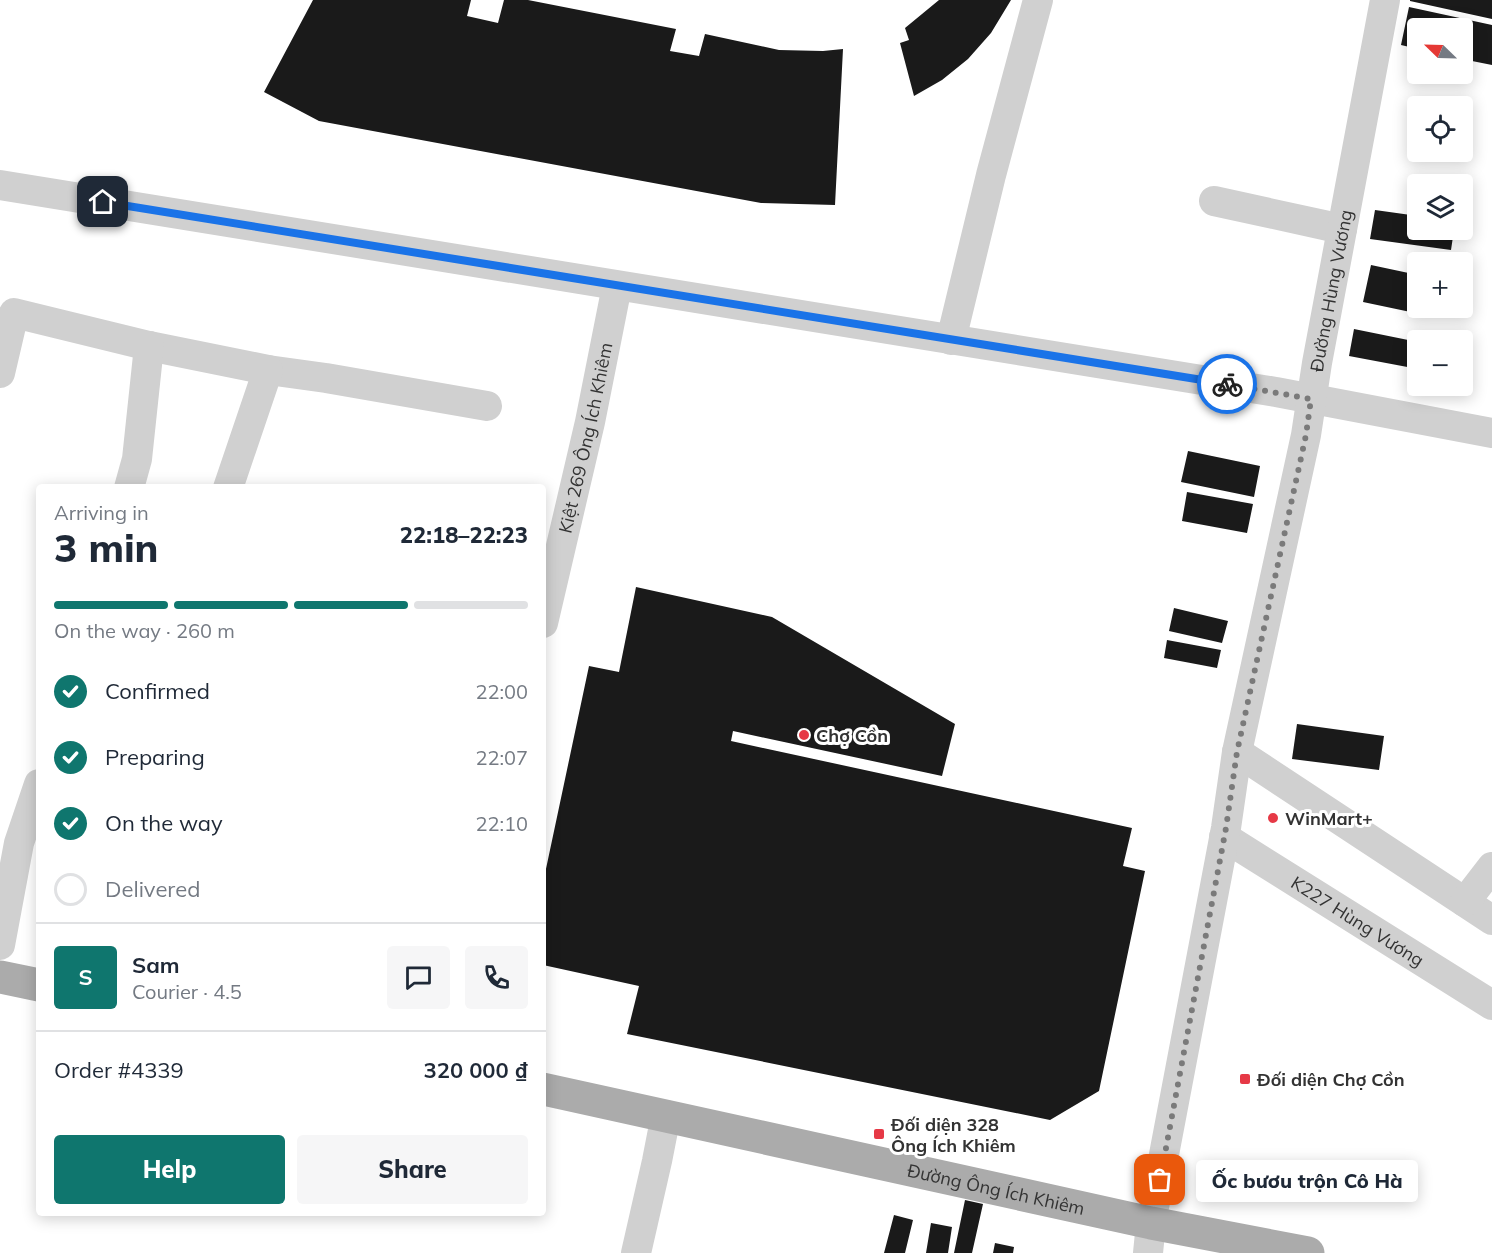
<!DOCTYPE html>
<meta charset="utf-8">
<style>
:root{--surface:#fff;--page:#f6f6f7;--text:#1f2937;--muted:#747a83;--line:#e0e1e3;--accent:#0f766e}
body{margin:0;font-family:Mulish,sans-serif;background:var(--page);color:var(--text);height:100vh;display:flex;flex-direction:column;font-size:22px;white-space:nowrap}
*{box-sizing:border-box;margin:0}
p{font-size:20px;color:var(--muted)}
.icon{flex:none;width:33px;height:33px;fill:none;stroke:currentColor;stroke-width:2;stroke-linecap:round;stroke-linejoin:round}
.map{position:relative;flex:1;overflow:hidden}
.details{position:absolute;left:36px;top:484px;width:510px;height:732px;display:flex;flex-direction:column;background:var(--surface);border-radius:6px;box-shadow:0 3px 15px #0003}
.details>*{flex:none}
.needle{width:39px;rotate:293deg}
.buttons{position:absolute;left:1407px;top:18px;display:grid;gap:12px}
.buttons a{display:grid;place-items:center;width:66px;height:66px;border-radius:6px;background:var(--surface);box-shadow:0 3px 15px #0003;font-size:30px}
.pin{position:absolute;display:grid;place-items:center;width:51px;height:51px;color:#fff;margin:-26px;border-radius:12px;box-shadow:0 3px 9px #0006}
.courier{position:absolute;display:grid;place-items:center;width:60px;height:60px;margin:-30px;border:4px solid #1a73e8;border-radius:50%;background:#fff;color:#222;box-shadow:0 2px 8px #0007}
.bubble{position:absolute;height:42px;border-radius:6px;background:var(--surface);box-shadow:0 3px 15px #0003;font-size:20px;font-weight:800;line-height:42px;text-align:center}
.overview em{font-style:normal;font-weight:800}
.overview div{display:flex;flex-direction:column-reverse}
.overview{display:flex;align-items:center;justify-content:space-between;height:102px;padding:0 18px}
h1{font-size:39px;font-weight:800;line-height:45px}
.bar{display:grid;grid-template-columns:repeat(4,1fr);gap:9px 6px;align-content:center;height:72px;padding:0 18px}
.bar i{height:8px;border-radius:4px;background:var(--line)}
.bar .selected{background:var(--accent)}
.bar p{grid-column:span 4}
.line{display:flex;align-items:center;gap:15px;padding:0 18px;border-top:2px solid var(--line)}
.line div{flex:1}
.round{display:grid;place-items:center;flex:none;width:63px;height:63px;border-radius:6px;background:var(--page)}
ol{padding:0 18px;list-style:none}
li{display:flex;align-items:center;gap:18px;height:66px}
li p{margin-inline-start:auto}
li .icon{padding:6px;border-radius:50%;background:var(--accent);color:#fff;stroke-width:4}
li:last-child{color:var(--muted)}
li i{width:33px;height:33px;border:3px solid var(--line);border-radius:50%}
.button{display:flex;gap:12px;margin-top:auto;padding:12px 18px}
.button a{flex:1;height:69px;border-radius:6px;background:var(--accent);color:#fff;font-size:24px;font-weight:800;line-height:69px;text-align:center}
.button a+a{background:var(--page);color:var(--text)}
.map>svg:first-child{display:block}
.building{fill:#1a1a1a}
.lines{fill:none;stroke-linecap:round;stroke-linejoin:round}
.minor{stroke:#d0d0d0;stroke-width:30}
.major{stroke:#ababab;stroke-width:33}
.done{stroke:#7a7a7a;stroke-width:6;stroke-dasharray:0 10.8}
.route{stroke:#1a73e8;stroke-width:8}
.poi-dot{fill:#e63946;stroke:#fff;stroke-width:2}
.labels{text-anchor:middle;dominant-baseline:central;stroke-width:6;stroke-linejoin:round;paint-order:stroke}
.street-label{font-size:18px;fill:#333;stroke:#fff}
.poi-label{font-size:18px;font-weight:bold;fill:#333;stroke:#fff;text-anchor:start}
</style>
<div class="map">
<svg width="1492" height="1253" viewBox="0 0 1492 1253">
<rect width="100%" height="100%" fill="#fff"/>
<path class="building" d="M 313,0 L 471,0 L 467,16 L 498,23 L 504,0 L 528,0 L 676,29 L 670,51 L 699,56 L 705,34 L 779,50 L 823,51 L 843,49 L 835,205 L 761,203 L 319,121 L 264,92 Z
M 939,0 L 1011,0 L 991,33 L 968,59 L 942,80 L 914,96 L 900,43 L 909,40 L 905,28 Z
M 1410,0 L 1492,0 L 1492,19 L 1410,1 Z
M 1409,7 L 1492,25 L 1492,65 L 1462,59 L 1462,28 L 1418,28 L 1418,49 L 1401,45 Z
M 1375,210 L 1418,216 L 1418,230 L 1454,230 L 1451,250 L 1370,239 Z
M 1371,265 L 1418,275 L 1418,308 L 1441,308 L 1439,318 L 1363,302 Z
M 1354,329 L 1418,342 L 1418,369 L 1349,356 Z
M 1188,451 L 1260,466 L 1254,497 L 1181,482 Z
M 1187,492 L 1253,504 L 1247,533 L 1182,521 Z
M 636,587 L 772,617 L 955,724 L 942,776 L 733,731 L 731,741 L 1132,828 L 1123,866 L 1145,871 L 1099,1091 L 1050,1120 L 627,1034 L 639,986 L 543,965 L 543,883 L 589,666 L 619,672 Z
M 1174,608 L 1228,621 L 1222,643 L 1169,631 Z
M 1167,640 L 1221,650 L 1217,668 L 1164,658 Z
M 1297,724 L 1384,736 L 1379,770 L 1292,759 Z
M 965,1200 L 983,1204 L 972,1253 L 954,1253 Z
M 894,1215 L 913,1220 L 905,1253 L 884,1253 Z
M 931,1223 L 952,1227 L 948,1253 L 926,1253 Z
M 995,1243 L 1014,1247 L 1013,1253 L 993,1253 Z"/>
<g class="lines">
<g class="minor">
<path d="M 0,185 L 1276,392 L 1492,433"/>
<path d="M 1214,201 L 1342,229"/>
<path d="M 951,340 L 991,175 L 1038,0"/>
<path d="M 268,370 L 326,378 L 487,406"/>
<path d="M 0,373 L 14,313 L 149,346 L 268,370 L 228,488"/>
<path d="M 129,488 L 137,459 L 149,346"/>
<path id="s1" d="M 543,623 L 590,422 L 617,286"/>
<path d="M 1237,752 L 1492,920"/>
<path id="s2" d="M 1224,837 L 1492,1005"/>
<path d="M 1465,902 L 1492,867"/>
<path d="M 0,945 L 19,843 L 39,784"/>
<path d="M 636,1253 L 657,1161 L 666,1115"/>
<path id="s3" d="M 1148,1253 L 1151,1223 L 1226,828 L 1237,752 L 1306,435 L 1317,363 L 1385,0"/>
</g>
<g class="major">
<path d="M 0,977 L 39,985"/>
<path id="s4" d="M 543,1089 L 1151,1223 L 1308,1253"/>
</g>
</g>
<g class="lines">
<path class="done" d="M 1160,1180 L 1226,828 L 1237,752 L 1306,435 L 1311,399 L 1227,384"/>
<path class="route" d="M 103,202 L 1227,384"/>
</g>
<g class="poi-dot">
<circle cx="804" cy="735" r="6"/>
<circle cx="1273" cy="818" r="6"/>
<rect x="1239" y="1073" width="12" height="12" rx="3"/>
<rect x="873" y="1128" width="12" height="12" rx="3"/>
</g>
<g class="labels">
<g class="street-label">
<text stroke="none"><textPath href="#s3" startOffset="980">Đường Hùng Vương</textPath></text>
<text stroke="none"><textPath href="#s1" startOffset="190">Kiệt 269 Ông Ích Khiêm</textPath></text>
<text stroke="none"><textPath href="#s2" startOffset="158">K227 Hùng Vương</textPath></text>
<text stroke="none"><textPath href="#s4" startOffset="464">Đường Ông Ích Khiêm</textPath></text>
</g>
<g class="poi-label">
<text x="816" y="735">Chợ Cồn</text>
<text x="1285" y="818">WinMart+</text>
<text x="1257" y="1079">Đối diện Chợ Cồn</text>
<text x="891" y="1124">Đối diện 328<tspan x="891" dy="21">Ông Ích Khiêm</tspan></text>
</g>
</g>
</svg>
<div class="buttons">
<a><svg class="needle" viewBox="-14 -14 28 28"><path d="M0-13l5 13h-10z" fill="#e53935"/><path d="M0 13l5-13h-10z" fill="#747a83"/></svg></a>
<a><svg class="icon" aria-label="locate" viewBox="0 0 24 24"><circle cx="12" cy="12" r="6"/><path d="M12 2v4M12 18v4M2 12h4M18 12h4"/></svg></a>
<a><svg class="icon" aria-label="layers" viewBox="0 0 24 24"><path d="M12 4l9 5-9 5-9-5zM3 14l9 5 9-5"/></svg></a>
<a>+</a>
<a>−</a>
</div>
<div class="pin" style="left:1160px;top:1180px;background:#ea580c"><svg class="icon" aria-label="bag" viewBox="0 0 24 24"><path d="M5 8h14l-1 12H6zM9 8a3 3 0 0 1 6 0"/></svg></div>
<div class="pin" style="left:103px;top:202px;background:#1f2937"><svg class="icon" aria-label="home" viewBox="0 0 24 24"><path d="M3 11l9-7 9 7M6 9v11h12V9"/></svg></div>
<div class="courier" style="left:1227px;top:384px"><svg class="icon" aria-label="bike" viewBox="0 0 24 24"><circle cx="6" cy="16" r="4"/><circle cx="18" cy="16" r="4"/><path d="M6 16l4-8h5l3 8M10 8l3 8H6M13 5h3"/></svg></div>
<div class="bubble" style="left:1196px;top:1160px;width:222px">Ốc bươu trộn Cô Hà</div>
<section class="details">
<div class="overview"><div><h1>3 min</h1><p>Arriving in</p></div><em>22:18–22:23</em></div>
<div class="bar"><i class="selected"></i><i class="selected"></i><i class="selected"></i><i></i><p>On the way · 260 m</p></div>
<ol>
<li><svg class="icon" aria-label="check" viewBox="0 0 24 24"><path d="M5 12l5 5 9-10"/></svg>Confirmed<p>22:00</p></li>
<li><svg class="icon" aria-label="check" viewBox="0 0 24 24"><path d="M5 12l5 5 9-10"/></svg>Preparing<p>22:07</p></li>
<li><svg class="icon" aria-label="check" viewBox="0 0 24 24"><path d="M5 12l5 5 9-10"/></svg>On the way<p>22:10</p></li>
<li><i></i>Delivered</li>
</ol>
<div class="line" style="height:108px"><b class="round" style="background:var(--accent);color:#fff">S</b><div><b>Sam</b><p>Courier · 4.5</p></div><a class="round"><svg class="icon" aria-label="chat" viewBox="0 0 24 24"><path d="M4 5h16v11H9l-5 4z"/></svg></a><a class="round"><svg class="icon" aria-label="phone" viewBox="0 0 24 24"><path d="M5 4h4l2 5-3 2q2 4 5 5l2-3 5 2v4C11 20 4 13 5 4z"/></svg></a></div>
<div class="line" style="height:78px"><div>Order #4339</div><b>320 000 ₫</b></div>
<div class="button"><a>Help</a><a>Share</a></div>
</section>
</div>
